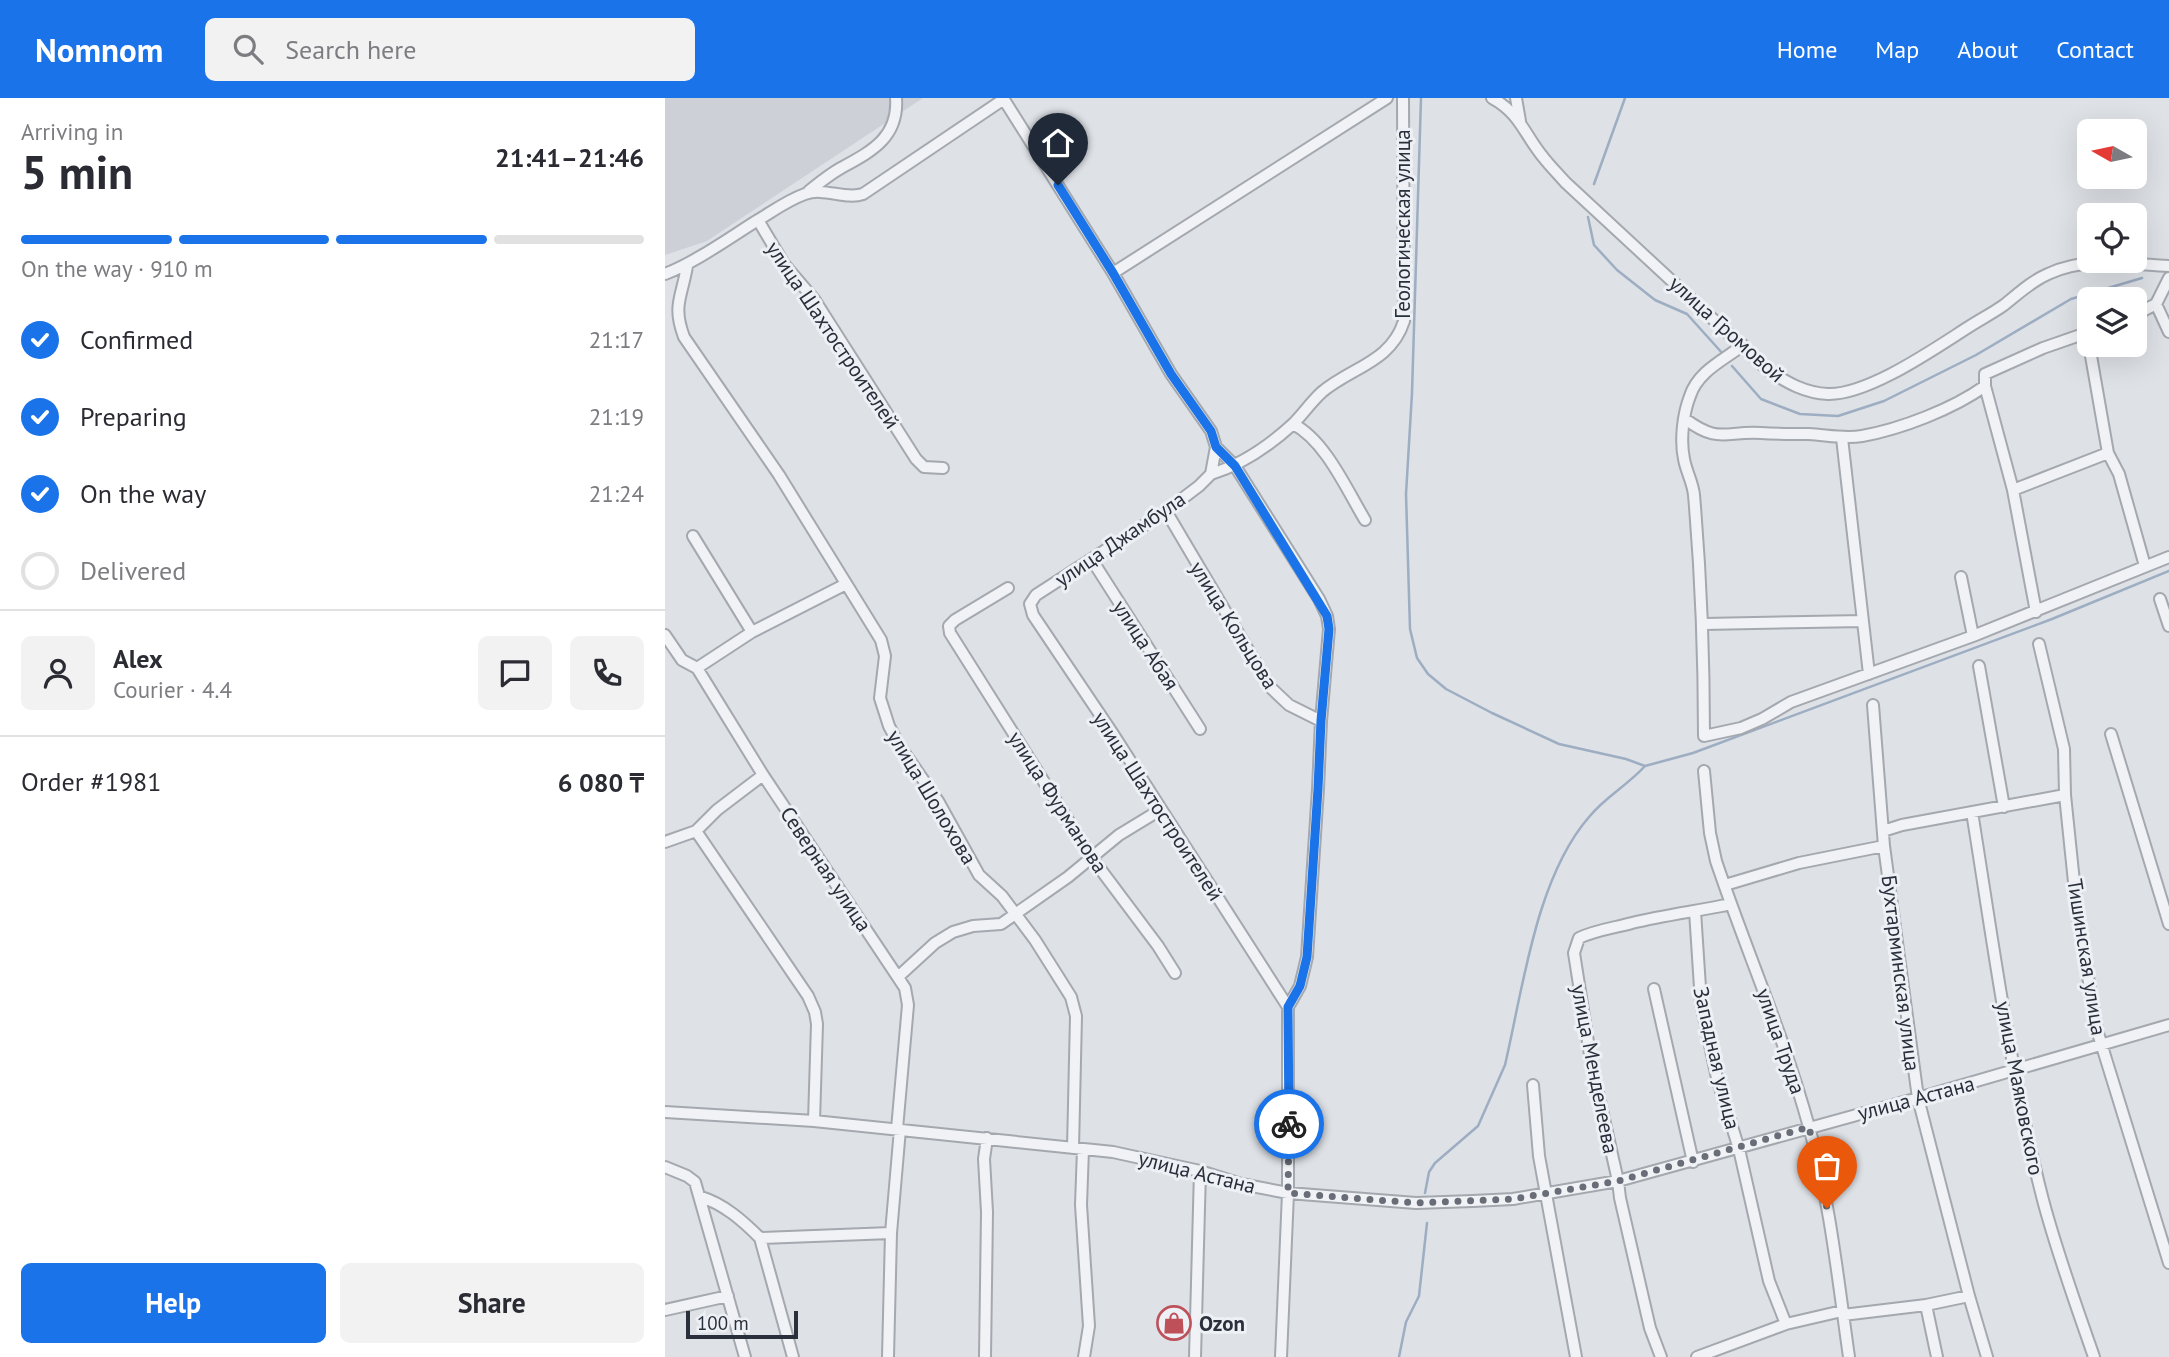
<!DOCTYPE html>
<meta charset="utf-8">
<style>
:root{--surface:#fff;--page:#f2f2f3;--text:#2b2b33;--muted:#7c7c81;--line:#e1e1e2;--accent:#1a73e8}
body{margin:0;font-family:"PT Sans",sans-serif;background:var(--page);color:var(--text);height:100vh;display:flex;flex-direction:column;font-size:26px;white-space:nowrap}
*{box-sizing:border-box;margin:0}
p{font-size:23px;color:var(--muted)}
.icon{flex:none;width:38px;height:38px;fill:none;stroke:currentColor;stroke-width:2;stroke-linecap:round;stroke-linejoin:round}
.map{position:relative;flex:1;overflow:hidden}
.details{display:flex;flex-direction:column;background:var(--surface);width:665px}
.details>*{flex:none}
.needle{width:46px;rotate:279deg}
.buttons{position:absolute;left:1412px;top:21px;display:grid;gap:14px}
.buttons a{display:grid;place-items:center;width:70px;height:70px;border-radius:10px;background:var(--surface);box-shadow:0 7px 28px #0002;font-size:35px}
.scale{position:absolute;left:21px;bottom:18px;width:112px;box-sizing:border-box;padding-left:7px;border:4px solid #292f3b;border-top:0;font-size:19px;line-height:24px;white-space:nowrap;color:#292f3b;-webkit-text-stroke:5px #edf0f4;paint-order:stroke}
.pin{position:absolute;display:grid;place-items:center;width:60px;height:60px;color:#fff;margin:-72px -30px;border-radius:50% 50% 50% 0;rotate:-45deg;box-shadow:0 0 7px #0007}
.pin .icon{rotate:45deg}
.courier{position:absolute;display:grid;place-items:center;width:70px;height:70px;margin:-35px;border:5px solid #1a73e8;border-radius:50%;background:#fff;color:#222;box-shadow:0 2px 9px #0007}
.head em{font-style:normal;font-weight:700}
.head div{display:flex;flex-direction:column-reverse}
.head{display:flex;align-items:center;justify-content:space-between;height:119px;padding:0 21px}
h1{font-size:46px;font-weight:700;line-height:52px}
.bar{display:grid;grid-template-columns:repeat(4,1fr);gap:10px 7px;align-content:center;height:84px;padding:0 21px}
.bar i{height:9px;border-radius:5px;background:var(--line)}
.bar .on{background:var(--accent)}
.bar p{grid-column:span 4}
.line{display:flex;align-items:center;gap:18px;padding:0 21px;border-top:2px solid var(--line)}
.line div{flex:1}
.round{display:grid;place-items:center;flex:none;width:74px;height:74px;border-radius:10px;background:var(--page)}
ol{padding:0 21px;list-style:none}
li{display:flex;align-items:center;gap:21px;height:77px}
li p{margin-inline-start:auto}
li .icon{padding:7px;border-radius:50%;background:var(--accent);color:#fff;stroke-width:4}
li:last-child{color:var(--muted)}
li i{width:38px;height:38px;border:4px solid var(--line);border-radius:50%}
.primary-button{display:flex;gap:14px;margin-top:auto;padding:14px 21px}
.primary-button a{flex:1;height:80px;border-radius:10px;background:var(--accent);color:#fff;font-size:28px;font-weight:700;line-height:80px;text-align:center}
.primary-button a+a{background:var(--page);color:var(--text)}
header{display:flex;align-items:center;gap:42px;box-sizing:border-box;height:98px;padding:0 35px;background:var(--accent);color:#fff}
header strong{font-size:33px}
nav{display:flex;gap:38px;margin-inline-start:auto;font-size:24px}
.search{width:490px;height:63px;background:var(--page);display:flex;align-items:center;gap:18px;box-sizing:border-box;padding:0 24px;border-radius:10px;color:var(--muted);font-size:26px}
main{display:flex;flex:1;min-height:0}
.map>svg:first-child{display:block}
.built{fill:#cdd0d7}
.lines{fill:none;stroke-linecap:round;stroke-linejoin:round}
.stream{stroke:#9dadc2;stroke-width:2.5}
.minor-casing{stroke:#a4a8af;stroke-width:14}
.minor{stroke:#f1f2f5;stroke-width:10}
.done{stroke:#686d77;stroke-width:7;stroke-dasharray:0 12.6}
.route{stroke:#1a73e8;stroke-width:9}
.labels{text-anchor:middle;dominant-baseline:central;stroke-width:6;stroke-linejoin:round;paint-order:stroke}
.street-label{font-size:21px;fill:#292f3b;stroke:#edf0f4}
.poi-label{font-size:21px;font-weight:bold;fill:#292f3b;stroke:#edf0f4;text-anchor:start}
</style>
<header>
<strong>Nomnom</strong>
<div class="search"><svg class="icon" aria-label="search" viewBox="0 0 24 24"><circle cx="10" cy="10" r="6"/><path d="M15 15l6 6"/></svg>Search here</div>
<nav><a>Home</a><a>Map</a><a>About</a><a>Contact</a></nav>
</header>
<main>
<section class="details">
<div class="head"><div><h1>5 min</h1><p>Arriving in</p></div><em>21:41–21:46</em></div>
<div class="bar"><i class="on"></i><i class="on"></i><i class="on"></i><i></i><p>On the way · 910 m</p></div>
<ol>
<li><svg class="icon" aria-label="check" viewBox="0 0 24 24"><path d="M5 12l5 5 9-10"/></svg>Confirmed<p>21:17</p></li>
<li><svg class="icon" aria-label="check" viewBox="0 0 24 24"><path d="M5 12l5 5 9-10"/></svg>Preparing<p>21:19</p></li>
<li><svg class="icon" aria-label="check" viewBox="0 0 24 24"><path d="M5 12l5 5 9-10"/></svg>On the way<p>21:24</p></li>
<li><i></i>Delivered</li>
</ol>
<div class="line" style="height:126px"><a class="round"><svg class="icon" aria-label="person" viewBox="0 0 24 24"><circle cx="12" cy="8" r="4"/><path d="M4 21q1-7 8-7t8 7"/></svg></a><div><b>Alex</b><p>Courier · 4.4</p></div><a class="round"><svg class="icon" aria-label="chat" viewBox="0 0 24 24"><path d="M4 5h16v11H9l-5 4z"/></svg></a><a class="round"><svg class="icon" aria-label="phone" viewBox="0 0 24 24"><path d="M5 4h4l2 5-3 2q2 4 5 5l2-3 5 2v4C11 20 4 13 5 4z"/></svg></a></div>
<div class="line" style="height:91px"><div>Order #1981</div><b>6 080 ₸</b></div>
<div class="primary-button"><a>Help</a><a>Share</a></div>
</section>
<div class="map">
<svg width="1504" height="1259" viewBox="0 0 1504 1259">
<rect width="100%" height="100%" fill="#dee1e6"/>
<path class="built" d="M 0,0 L 258,0 L 42,143 L 0,157 Z"/>
<g class="lines">
<path class="stream" d="M 756,0 L 747,295 L 741,396 L 745,531 L 752,560 L 763,576 L 781,591 L 827,615 L 894,646 L 961,661 L 980,668 L 1028,655 L 1387,521 L 1504,473
M 929,86 L 960,0
M 923,119 L 929,147 L 952,172 L 990,202 L 1022,216 L 1058,256
M 1067,268 L 1096,301 L 1135,316 L 1173,318 L 1219,303 L 1311,257 L 1406,201 L 1477,180
M 760,1095 L 764,1074 L 770,1065 L 813,1028 L 840,967 C 858,890 871,780 924,719 C 940,699 963,687 980,668
M 734,1259 L 741,1224 L 754,1198 L 762,1125"/>
<g class="minor-casing">
<path id="minor" d="M 338,0 L 448,175 L 506,276 L 546,333 L 551,349 L 546,376 L 534,388 L 501,413 L 371,497 L 365,506 L 368,517 L 448,636 L 623,909
M 827,0 C 855,15 859,36 878,59 C 885,68 893,76 900,84 L 1104,273 C 1123,285 1140,295 1163,296 C 1203,297 1269,251 1302,230 C 1314,222 1328,215 1339,207 C 1353,196 1365,184 1383,176 C 1421,158 1463,166 1504,168
M 851,0 L 855,23
M 144,93 C 154,85 165,76 176,70 C 205,54 234,40 231,0
M 93,122 L 119,166 L 149,201 L 251,361 L 259,369 L 278,370
M 22,168 C 17,199 7,207 19,239 L 114,377 L 216,542 L 220,558 L 215,600 L 224,628 L 234,647 L 273,703 L 314,777 L 337,798 L 370,842 L 406,899 L 411,918 L 408,1050
M 448,175 L 722,0
M 0,176 C 31,164 64,140 93,122 C 108,113 123,102 140,96 C 159,89 180,102 198,96 L 339,1
M 1491,206 L 1504,234
M 1470,217 L 1491,206 L 1504,180
M 1422,235 L 1443,355 L 1454,376 L 1480,468
M 1078,247 C 1059,262 1033,273 1025,298 C 1018,316 1015,342 1019,361 C 1021,373 1028,385 1029,397 C 1036,478 1039,558 1039,638 L 1076,630 L 1097,621 L 1126,604 L 1308,538 L 1504,459
M 1020,321 C 1054,346 1059,333 1096,335 C 1112,336 1128,336 1144,336 C 1162,337 1179,341 1197,338 C 1236,331 1288,311 1320,288
M 628,326 C 660,342 682,392 700,422
M 1177,340 L 1204,576
M 551,349 L 570,368 L 654,501 L 662,518 L 664,531 L 656,623 L 653,691 L 642,859 L 635,888 L 623,909 L 623,1095 L 616,1259
M 546,376 C 576,367 605,347 628,326 C 638,316 646,304 657,294 C 687,269 726,264 739,223 L 738,0
M 1348,392 L 1443,355
M 501,413 L 605,589 L 624,607 L 656,623
M 28,438 L 87,534
M 427,462 L 535,631
M 1296,479 L 1308,538
M 343,490 L 290,522 L 284,528 L 285,535 L 427,760 L 493,848 L 510,875
M 1495,501 L 1504,528
M 1371,514 L 1348,392 L 1320,288 L 1320,276 L 1378,250 L 1424,234
M 1039,526 L 1198,523
M 0,537 L 17,562 L 32,570 L 98,677 L 240,890 L 243,907 L 232,1031
M 1374,546 L 1399,651 L 1400,697 L 1412,813 L 1432,932 L 1504,1165
M 1314,568 L 1339,709
M 32,570 L 87,534 L 181,486
M 1208,607 L 1219,748 L 1253,1000 L 1304,1198 L 1322,1259
M 1446,636 L 1504,826
M 1039,673 L 1045,735 L 1051,763 C 1081,852 1119,938 1144,1029 C 1165,1103 1173,1182 1184,1259
M 1307,714 C 1328,844 1345,975 1378,1102 C 1392,1155 1411,1207 1429,1259
M 31,733 L 143,898 L 150,914 L 152,926 L 149,1023
M 1218,733 L 1237,727 L 1400,697
M 0,744 L 31,733 L 52,712 L 98,677
M 1060,787 L 1134,765 L 1219,748
M 1030,813 L 1036,905 L 1052,980 L 1074,1051 L 1104,1183 L 1121,1226
M 234,878 L 270,845 L 288,834 L 308,828 L 336,826 L 403,779 L 454,737 L 495,712
M 989,891 L 1028,1064
M 868,987 L 874,1058 L 911,1259
M 0,1014 L 149,1023 L 448,1054 L 535,1073 L 576,1086 L 623,1095 L 751,1105 L 808,1103 L 848,1101 L 953,1083 L 1253,1000 L 1504,927
M 418,1051 L 416,1107 L 424,1228 L 419,1259
M 0,1069 L 22,1078 L 30,1084 L 80,1259
M 36,1099 C 59,1106 78,1123 95,1140 L 128,1259
M 95,1140 L 226,1135
M 1261,1207 L 1272,1259
M 0,1212 L 63,1198
M 1178,1217 L 1261,1207 L 1304,1198
M 223,1259 L 226,1135 L 235,1031
M 320,1259 L 322,1114 L 319,1061 L 322,1040
M 530,1259 L 535,1073
M 996,1259 L 985,1230 L 955,1100 L 953,1083 L 926,963 L 909,855 L 914,840 C 931,832 949,830 967,825 C 1000,817 1033,813 1066,806
M 1032,1259 L 1121,1226 L 1177,1213"/>
</g>
<use href="#minor" class="minor"/>
</g>
<g class="lines">
<path class="done" d="M 624,1026 L 623,1095 L 751,1105 L 848,1101 L 953,1083 L 1144,1029 L 1162,1110"/>
<path class="route" d="M 393,87 L 448,175 L 506,276 L 546,333 L 551,349 L 570,368 L 662,518 L 664,531 L 656,623 L 653,691 L 642,859 L 635,888 L 623,909 L 624,1026"/>
</g>
<defs>
<g id="shop-ring" transform="scale(1.75)"><circle r="9.5" fill="#edf0f4" stroke="#be5059" stroke-width="1.5"/><path d="M-5-2.5h2.3a2.7 3.5 0 0 1 5.4 0H5L5.5 6h-11ZM-1.5-2.5h3a1.5 2.3 0 0 0-3 0Z" fill="#be5059"/></g>
</defs>
<g fill-rule="evenodd">
<use href="#shop-ring" x="509" y="1225"/>
</g>
<g class="labels">
<g class="street-label">
<text transform="translate(737 126) rotate(-90)">Геологическая улица</text>
<text transform="translate(1062 231) rotate(42)">улица Громовой</text>
<text transform="translate(168 237) rotate(56)">улица Шахтостроителей</text>
<text transform="translate(455 441) rotate(-34)">улица Джамбула</text>
<text transform="translate(569 527) rotate(58)">улица Кольцова</text>
<text transform="translate(481 547) rotate(57)">улица Абая</text>
<text transform="translate(267 699) rotate(59)">улица Шолохова</text>
<text transform="translate(393 704) rotate(57)">улица Фурманова</text>
<text transform="translate(493 708) rotate(57)">улица Шахтостроителей</text>
<text transform="translate(161 771) rotate(56)">Северная улица</text>
<text transform="translate(1422 859) rotate(81)">Тишинская улица</text>
<text transform="translate(1236 875) rotate(83)">Бухтарминская улица</text>
<text transform="translate(1116 943) rotate(71)">улица Труда</text>
<text transform="translate(1052 960) rotate(77)">Западная улица</text>
<text transform="translate(930 971) rotate(79)">улица Менделеева</text>
<text transform="translate(1355 990) rotate(79)">улица Маяковского</text>
<text transform="translate(1251 1000) rotate(-15)">улица Астана</text>
<text transform="translate(532 1074) rotate(14)">улица Астана</text>
</g>
<g class="poi-label">
<text x="534" y="1225">Ozon</text>
</g>
</g>
</svg>
<div class="buttons">
<a><svg class="needle" viewBox="-14 -14 28 28"><path d="M0-13l5 13h-10z" fill="#e53935"/><path d="M0 13l5-13h-10z" fill="#7c7c81"/></svg></a>
<a><svg class="icon" aria-label="locate" viewBox="0 0 24 24"><circle cx="12" cy="12" r="6"/><path d="M12 2v4M12 18v4M2 12h4M18 12h4"/></svg></a>
<a><svg class="icon" aria-label="layers" viewBox="0 0 24 24"><path d="M12 4l9 5-9 5-9-5zM3 14l9 5 9-5"/></svg></a>
</div>
<div class="scale">100 m</div>
<div class="pin" style="left:1162px;top:1110px;background:#ea580c"><svg class="icon" aria-label="bag" viewBox="0 0 24 24"><path d="M5 8h14l-1 12H6zM9 8a3 3 0 0 1 6 0"/></svg></div>
<div class="pin" style="left:393px;top:87px;background:#1f2937"><svg class="icon" aria-label="home" viewBox="0 0 24 24"><path d="M3 11l9-7 9 7M6 9v11h12V9"/></svg></div>
<div class="courier" style="left:624px;top:1026px"><svg class="icon" aria-label="bike" viewBox="0 0 24 24"><circle cx="6" cy="16" r="4"/><circle cx="18" cy="16" r="4"/><path d="M6 16l4-8h5l3 8M10 8l3 8H6M13 5h3"/></svg></div>
</div>
</main>
